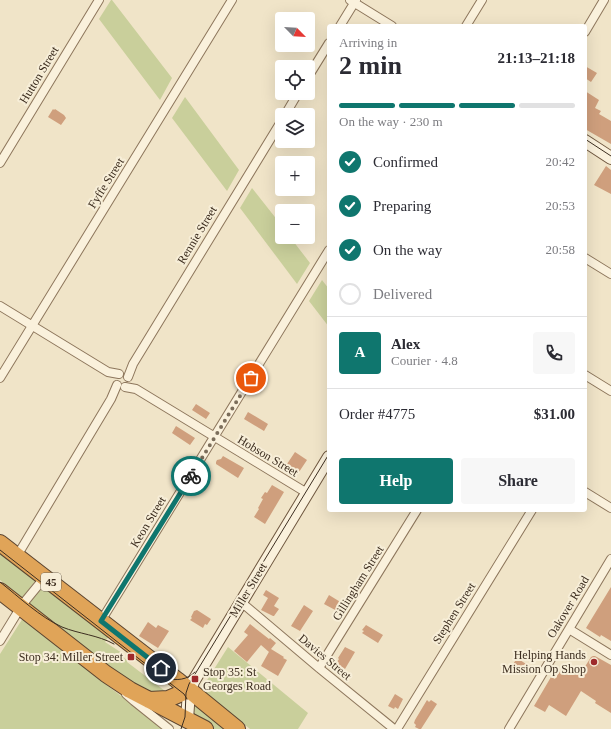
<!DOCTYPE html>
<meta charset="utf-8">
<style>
:root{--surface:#fff;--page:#f7f7f7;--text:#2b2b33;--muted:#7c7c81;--line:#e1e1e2;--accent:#0f766e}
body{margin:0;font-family:"Times New Roman",serif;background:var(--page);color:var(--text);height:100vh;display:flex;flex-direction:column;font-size:15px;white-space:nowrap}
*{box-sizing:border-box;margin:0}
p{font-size:13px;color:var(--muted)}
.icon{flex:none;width:22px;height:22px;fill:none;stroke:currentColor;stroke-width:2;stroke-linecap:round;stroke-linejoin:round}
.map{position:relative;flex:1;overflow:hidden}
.panel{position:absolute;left:327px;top:24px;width:260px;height:488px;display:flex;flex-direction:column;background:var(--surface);border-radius:4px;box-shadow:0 4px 16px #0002}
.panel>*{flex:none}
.needle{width:26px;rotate:114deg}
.controls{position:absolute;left:275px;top:12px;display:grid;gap:8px}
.controls a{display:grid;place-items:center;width:40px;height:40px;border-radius:4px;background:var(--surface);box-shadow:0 4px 16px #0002;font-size:20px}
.pin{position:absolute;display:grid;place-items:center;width:34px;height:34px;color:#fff;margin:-17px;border:2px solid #fff;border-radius:50%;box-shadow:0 1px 4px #0007}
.courier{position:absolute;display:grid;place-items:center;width:40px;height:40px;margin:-20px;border:3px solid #0f766e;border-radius:50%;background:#fff;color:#222;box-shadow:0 1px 5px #0007}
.head em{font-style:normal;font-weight:800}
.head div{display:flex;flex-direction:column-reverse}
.head{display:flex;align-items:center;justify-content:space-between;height:68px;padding:0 12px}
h1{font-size:26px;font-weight:800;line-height:30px}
.bar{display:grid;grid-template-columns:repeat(4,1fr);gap:6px 4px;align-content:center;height:48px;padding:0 12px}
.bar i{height:5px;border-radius:3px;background:var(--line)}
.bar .active{background:var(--accent)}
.bar p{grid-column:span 4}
.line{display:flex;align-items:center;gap:10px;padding:0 12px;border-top:1px solid var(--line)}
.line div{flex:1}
.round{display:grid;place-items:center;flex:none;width:42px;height:42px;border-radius:4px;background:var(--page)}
ol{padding:0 12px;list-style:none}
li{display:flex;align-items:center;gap:12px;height:44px}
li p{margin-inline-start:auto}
li .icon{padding:4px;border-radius:50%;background:var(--accent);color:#fff;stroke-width:4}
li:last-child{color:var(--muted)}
li i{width:22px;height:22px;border:2px solid var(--line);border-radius:50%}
.primary-button{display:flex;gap:8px;margin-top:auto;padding:8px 12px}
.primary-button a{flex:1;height:46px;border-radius:4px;background:var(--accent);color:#fff;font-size:16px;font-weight:800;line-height:46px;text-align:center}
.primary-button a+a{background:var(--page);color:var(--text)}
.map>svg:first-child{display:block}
.green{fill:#c9cf9b}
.building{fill:#cf9f7d}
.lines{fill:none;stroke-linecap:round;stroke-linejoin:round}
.street-casing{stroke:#8d765c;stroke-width:10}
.secondary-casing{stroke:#6f573f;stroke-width:14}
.highway-casing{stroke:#5b4430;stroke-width:18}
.street{stroke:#faf1dc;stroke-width:8}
.secondary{stroke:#faf1dc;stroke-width:12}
.highway{stroke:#e0a458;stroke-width:16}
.tram{stroke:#3d2e20;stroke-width:1}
.done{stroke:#7c6e5b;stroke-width:4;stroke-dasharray:0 7.2}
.route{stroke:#0f766e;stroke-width:5}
.poi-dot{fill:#9e2a2b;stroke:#f7eed8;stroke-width:1.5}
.labels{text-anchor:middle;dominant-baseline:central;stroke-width:4;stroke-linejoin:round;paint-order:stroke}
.shield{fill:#f7eed8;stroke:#756857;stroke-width:1}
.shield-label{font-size:11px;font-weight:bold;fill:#3d2e20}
.street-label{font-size:12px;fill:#3d2e20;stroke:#f7eed8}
.poi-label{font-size:12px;fill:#3d2e20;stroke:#f7eed8;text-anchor:end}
</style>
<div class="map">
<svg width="611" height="729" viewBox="0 0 611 729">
<rect width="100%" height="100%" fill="#f0e4c8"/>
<path class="green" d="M 111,0 L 112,0 L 172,78 L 160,100 L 99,19 Z
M 185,97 L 239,170 L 227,191 L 172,118 Z
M 252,188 L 282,226 L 282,237 L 290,237 L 310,263 L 297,284 L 240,208 Z
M 322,280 L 329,289 L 329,327 L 309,301 Z
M 0,551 L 36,580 L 22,598 L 0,580 Z
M 44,586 L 109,636 L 105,642 L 122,653 L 120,655 L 127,660 L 127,662 L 165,691 L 166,694 L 140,691 L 27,606 Z
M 23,618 L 100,680 L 165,729 L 0,729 L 0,654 Z
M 228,647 L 308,713 L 298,729 L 250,729 L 206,693 L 204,685 Z
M 197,705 L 231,729 L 214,729 L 193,717 L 192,706 Z"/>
<path class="building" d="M 585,66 L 597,73 L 591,82 L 585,78 Z
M 585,91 L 599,100 L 595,108 L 601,111 L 599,114 L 611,121 L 611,144 L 585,129 Z
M 53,109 L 54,110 L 55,109 L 64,115 L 66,118 L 61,125 L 48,117 Z
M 606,166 L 611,170 L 611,194 L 594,185 Z
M 196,404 L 210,413 L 206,419 L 192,410 Z
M 248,412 L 268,424 L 264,431 L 244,419 Z
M 176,426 L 195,438 L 190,445 L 172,433 Z
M 295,452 L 307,460 L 297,475 L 285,467 Z
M 223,456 L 244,468 L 238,478 L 216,464 L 216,462 L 217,460 L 221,459 Z
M 272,485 L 284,492 L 265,524 L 254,517 L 259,509 L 258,508 L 263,499 L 261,498 L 265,492 L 267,493 Z
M 611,587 L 611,641 L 601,635 L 600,637 L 586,628 Z
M 266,590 L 279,598 L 274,606 L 279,609 L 274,616 L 273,616 L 261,610 L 268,598 L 263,595 Z
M 329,595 L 342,603 L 342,604 L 343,605 L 340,610 L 338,609 L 337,611 L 324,604 Z
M 304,605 L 313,611 L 300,631 L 291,626 Z
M 197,610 L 211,619 L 207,625 L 205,624 L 203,628 L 190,620 L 192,618 L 191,617 L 194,611 Z
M 148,622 L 156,628 L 158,625 L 169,631 L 158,648 L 139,636 Z
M 250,624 L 269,639 L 270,638 L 276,643 L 271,649 L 284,657 L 283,658 L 287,660 L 278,676 L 261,666 L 270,650 L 269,652 L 261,645 L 247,662 L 234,651 L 248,635 L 244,632 Z
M 366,625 L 383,635 L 378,643 L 362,633 L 364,631 L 362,630 Z
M 345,647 L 355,652 L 345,669 L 338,665 L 339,663 L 337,662 L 339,659 L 338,658 Z
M 593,656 L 595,656 L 611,665 L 611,713 L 595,703 L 596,701 L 581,691 L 566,716 L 549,705 L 545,712 L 534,706 L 551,677 L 555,679 L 565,663 L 581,673 L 591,657 Z
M 517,658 L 529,666 L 524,674 L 512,666 Z
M 395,694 L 403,699 L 398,709 L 395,707 L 394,709 L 388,706 Z
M 427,700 L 429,702 L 431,700 L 437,704 L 421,729 L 419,729 L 415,727 L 416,725 L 414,723 L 415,720 Z"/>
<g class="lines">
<g class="street-casing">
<path id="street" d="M 350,0 L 392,26
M 340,26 L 356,0
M 466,26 L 482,0
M 585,32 L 604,0
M 308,77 L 329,43
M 285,115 L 298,93
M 0,163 L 99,0
M 585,258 L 611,274
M 0,306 L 108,372 L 119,374
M 585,375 L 611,391
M 128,377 L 133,364 L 282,120
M 0,378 L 232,0
M 125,387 L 136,389 L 307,493
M 585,492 L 611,508
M 17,556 L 111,399 L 117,385
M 241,602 L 319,668 L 394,729
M 101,621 L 329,250
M 569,629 L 611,655
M 0,641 L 22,605 L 45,577
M 319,668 L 417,510
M 126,694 L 134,701 L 169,729
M 397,729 L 532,510
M 509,729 L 611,559"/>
</g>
<g class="secondary-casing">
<path id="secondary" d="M 585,141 L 611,158
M 187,719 L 189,692 L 193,682 L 329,457"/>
</g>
<g class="highway-casing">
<path id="highway" d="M 0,543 L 177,680 L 237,729
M 0,591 L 106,674 L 130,690 L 205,729
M 149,700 L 168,699 L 189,690"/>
</g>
<use href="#street" class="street"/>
<use href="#secondary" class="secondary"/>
<use href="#highway" class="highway"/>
<path class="tram" d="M 585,139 L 611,156
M 0,550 L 175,687 L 184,694 L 187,699
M 0,582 C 19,597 40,617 62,627 C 79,634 98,635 114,644
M 166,678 C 177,681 187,680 195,672
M 181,729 L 185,717 L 186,693 L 189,684 L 329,454"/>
</g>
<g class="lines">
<path class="done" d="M 191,476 L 251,378"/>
<path class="route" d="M 161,668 L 101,621 L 191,476"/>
</g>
<g class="poi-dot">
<rect x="127" y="653" width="8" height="8" rx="2"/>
<circle cx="594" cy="662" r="4"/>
<rect x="191" y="675" width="8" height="8" rx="2"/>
</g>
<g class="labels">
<rect class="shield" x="41" y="573" width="20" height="18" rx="3"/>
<g class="shield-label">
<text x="51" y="582">45</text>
</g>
<g class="street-label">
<text transform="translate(39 75) rotate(-59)">Hutton Street</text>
<text transform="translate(106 183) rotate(-58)">Fyffe Street</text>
<text transform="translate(197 235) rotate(-59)">Rennie Street</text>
<text transform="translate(268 456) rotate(31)">Hobson Street</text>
<text transform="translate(148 522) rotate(-59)">Keon Street</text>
<text transform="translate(358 583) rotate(-58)">Gillingham Street</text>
<text transform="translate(248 590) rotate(-59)">Miller Street</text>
<text transform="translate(568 607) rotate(-59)">Oakover Road</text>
<text transform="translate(454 613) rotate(-58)">Stephen Street</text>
<text transform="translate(325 657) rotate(40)">Davies Street</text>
</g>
<g class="poi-label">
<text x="586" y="655">Helping Hands<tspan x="586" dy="14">Mission Op Shop</tspan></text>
<text x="123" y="657">Stop 34: Miller Street</text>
<text x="203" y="672" text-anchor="start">Stop 35: St<tspan x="203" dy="14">Georges Road</tspan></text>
</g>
</g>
</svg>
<div class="controls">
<a><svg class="needle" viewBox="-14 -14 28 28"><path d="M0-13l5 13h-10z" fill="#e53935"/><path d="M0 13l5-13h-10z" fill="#7c7c81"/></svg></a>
<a><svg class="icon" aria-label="locate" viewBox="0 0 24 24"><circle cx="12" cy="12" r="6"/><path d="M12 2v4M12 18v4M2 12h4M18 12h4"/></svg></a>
<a><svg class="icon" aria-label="layers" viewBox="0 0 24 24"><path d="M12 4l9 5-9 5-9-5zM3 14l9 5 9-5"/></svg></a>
<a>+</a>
<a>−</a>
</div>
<div class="pin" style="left:251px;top:378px;background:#ea580c"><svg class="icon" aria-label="bag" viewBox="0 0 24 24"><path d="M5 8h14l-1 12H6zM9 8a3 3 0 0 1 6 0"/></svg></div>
<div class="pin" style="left:161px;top:668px;background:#1f2937"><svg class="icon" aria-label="home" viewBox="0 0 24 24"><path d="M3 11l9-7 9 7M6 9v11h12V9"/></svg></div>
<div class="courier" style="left:191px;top:476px"><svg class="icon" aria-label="bike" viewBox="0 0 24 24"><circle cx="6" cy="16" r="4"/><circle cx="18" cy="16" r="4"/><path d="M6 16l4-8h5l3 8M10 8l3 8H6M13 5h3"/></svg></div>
<section class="panel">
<div class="head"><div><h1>2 min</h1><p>Arriving in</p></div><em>21:13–21:18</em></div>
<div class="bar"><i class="active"></i><i class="active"></i><i class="active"></i><i></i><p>On the way · 230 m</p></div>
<ol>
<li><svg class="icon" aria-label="check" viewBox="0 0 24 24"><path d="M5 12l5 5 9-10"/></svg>Confirmed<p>20:42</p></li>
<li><svg class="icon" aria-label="check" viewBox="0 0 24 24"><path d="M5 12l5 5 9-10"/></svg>Preparing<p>20:53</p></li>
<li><svg class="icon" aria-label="check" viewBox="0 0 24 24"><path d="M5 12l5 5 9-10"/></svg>On the way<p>20:58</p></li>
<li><i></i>Delivered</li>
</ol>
<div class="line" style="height:72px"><b class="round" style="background:var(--accent);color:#fff">A</b><div><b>Alex</b><p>Courier · 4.8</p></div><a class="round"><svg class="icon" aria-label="phone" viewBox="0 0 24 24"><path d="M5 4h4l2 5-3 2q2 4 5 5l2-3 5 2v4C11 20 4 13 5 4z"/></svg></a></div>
<div class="line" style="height:52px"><div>Order #4775</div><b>$31.00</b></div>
<div class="primary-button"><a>Help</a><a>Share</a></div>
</section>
</div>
